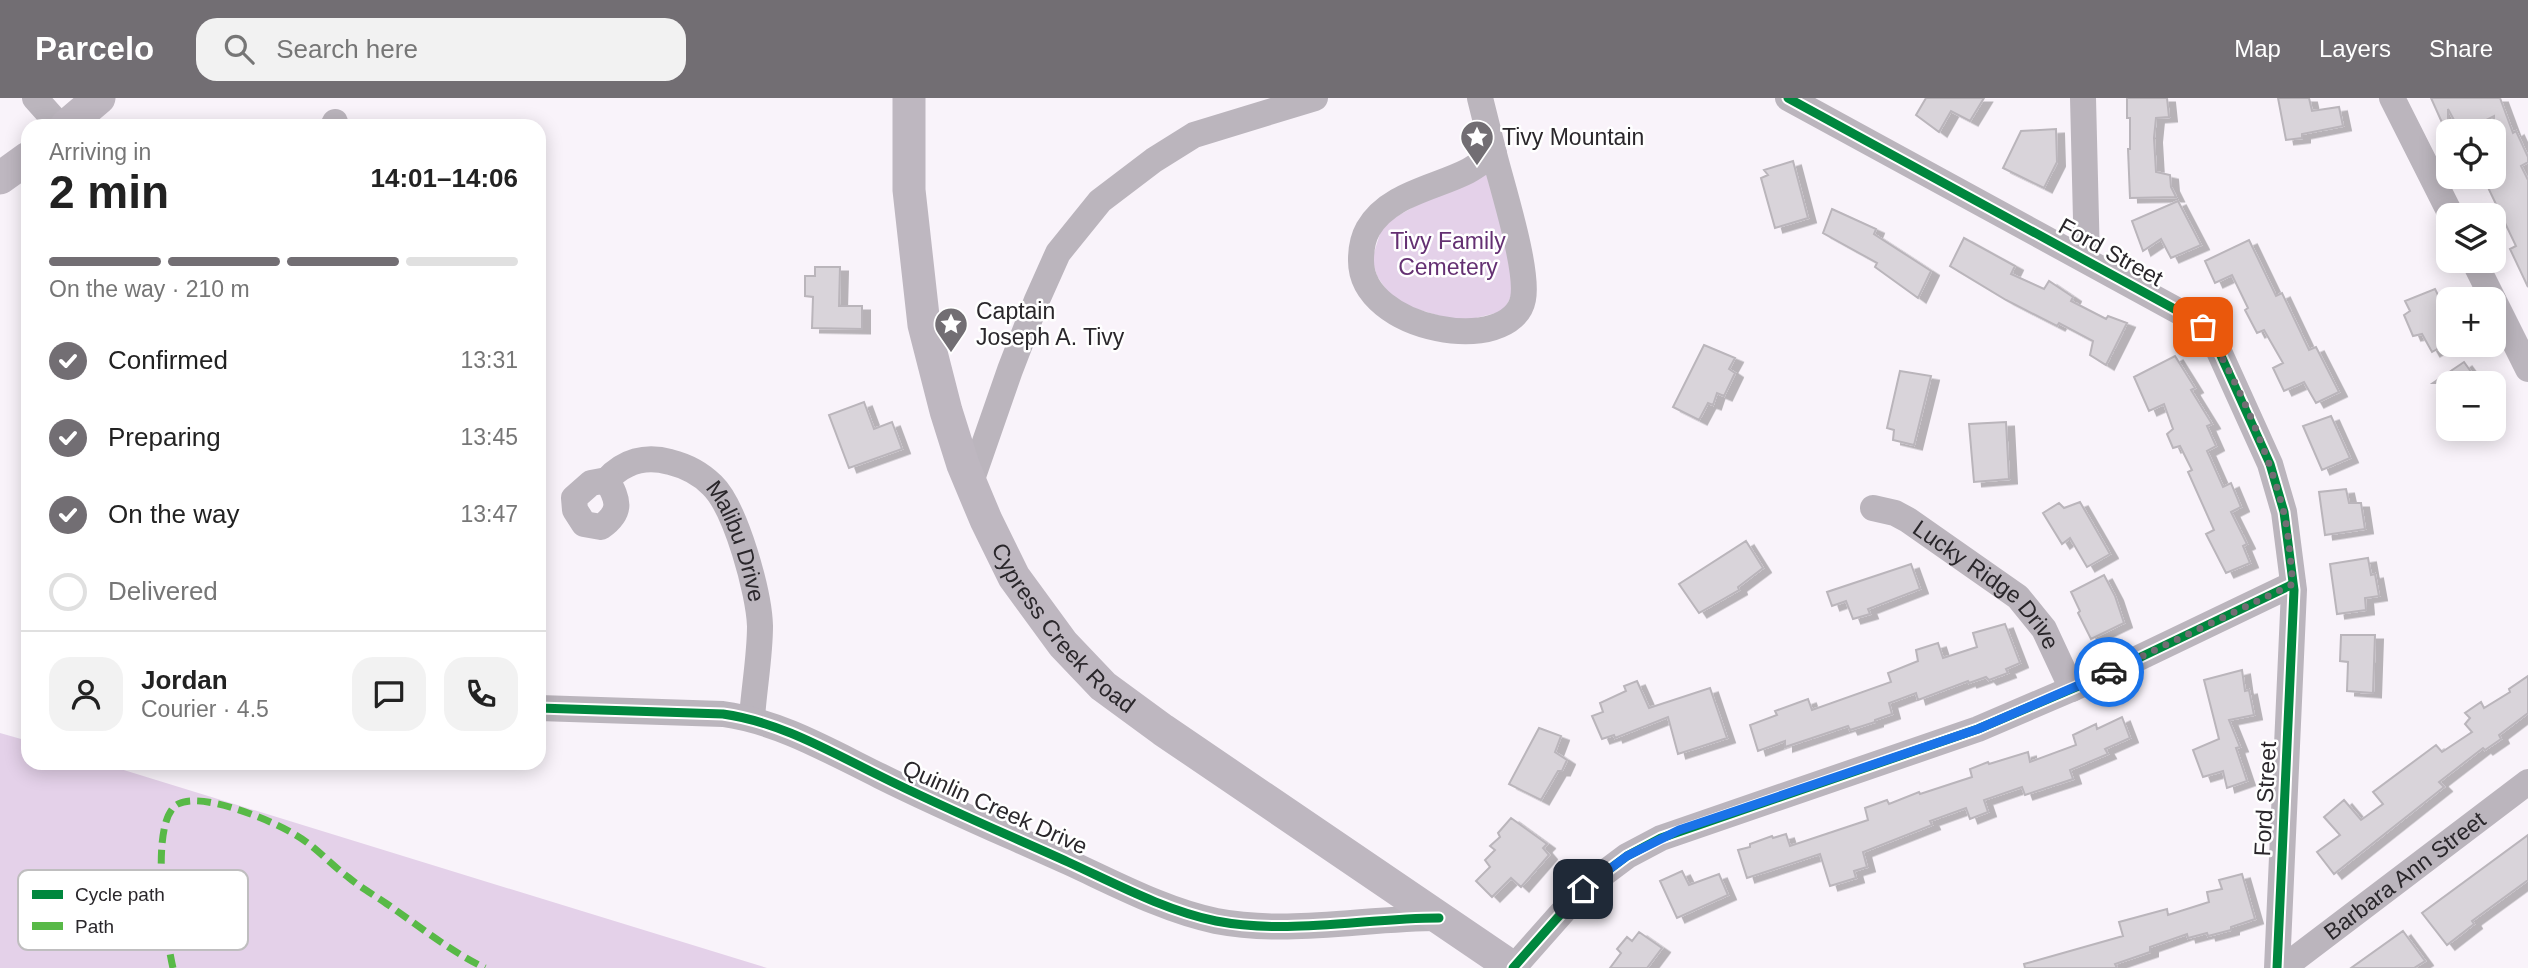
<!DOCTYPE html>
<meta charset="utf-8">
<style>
:root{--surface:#fff;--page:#f2f2f2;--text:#222;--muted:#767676;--line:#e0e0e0;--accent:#726e73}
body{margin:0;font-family:Arial,sans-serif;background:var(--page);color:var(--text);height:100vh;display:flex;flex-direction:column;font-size:26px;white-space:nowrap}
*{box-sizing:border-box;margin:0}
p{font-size:23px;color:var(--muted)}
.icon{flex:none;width:38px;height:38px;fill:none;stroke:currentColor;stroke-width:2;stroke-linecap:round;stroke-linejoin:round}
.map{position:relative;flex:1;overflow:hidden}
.drawer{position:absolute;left:21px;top:21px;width:525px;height:651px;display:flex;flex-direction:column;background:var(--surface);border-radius:21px;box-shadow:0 4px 18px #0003}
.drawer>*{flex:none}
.fabs{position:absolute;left:2436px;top:21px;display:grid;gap:14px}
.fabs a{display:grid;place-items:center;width:70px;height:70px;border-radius:14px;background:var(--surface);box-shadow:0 4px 18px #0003;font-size:35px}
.pin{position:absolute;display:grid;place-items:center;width:60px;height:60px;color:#fff;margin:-30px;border-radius:14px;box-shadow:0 4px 10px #0006}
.courier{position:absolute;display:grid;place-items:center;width:70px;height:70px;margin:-35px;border:5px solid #1a73e8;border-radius:50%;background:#fff;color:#222;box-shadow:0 2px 9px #0007}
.headline em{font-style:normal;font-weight:600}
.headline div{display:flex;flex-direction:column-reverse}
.headline{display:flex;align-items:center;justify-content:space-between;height:119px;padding:0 28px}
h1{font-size:46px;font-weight:600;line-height:52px}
.bar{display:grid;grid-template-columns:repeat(4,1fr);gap:10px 7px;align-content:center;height:84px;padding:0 28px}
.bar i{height:9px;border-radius:5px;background:var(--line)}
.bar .active{background:var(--accent)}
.bar p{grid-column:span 4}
.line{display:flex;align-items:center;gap:18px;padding:0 28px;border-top:2px solid var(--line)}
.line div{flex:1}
.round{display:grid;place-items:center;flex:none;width:74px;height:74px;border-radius:21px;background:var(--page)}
ol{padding:0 28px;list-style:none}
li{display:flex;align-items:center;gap:21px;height:77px}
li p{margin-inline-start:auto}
li .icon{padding:7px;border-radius:50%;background:var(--accent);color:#fff;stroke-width:4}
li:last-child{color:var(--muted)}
li i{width:38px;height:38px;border:4px solid var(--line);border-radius:50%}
header{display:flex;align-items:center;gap:42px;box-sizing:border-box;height:98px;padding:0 35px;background:var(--accent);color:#fff}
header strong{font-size:33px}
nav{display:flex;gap:38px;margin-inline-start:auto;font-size:24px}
.search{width:490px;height:63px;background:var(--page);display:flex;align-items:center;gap:18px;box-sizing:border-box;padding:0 24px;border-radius:21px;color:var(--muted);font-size:26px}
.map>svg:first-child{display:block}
.green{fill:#e4d1e9}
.building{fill:#d9d4da;stroke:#bab5bb;stroke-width:2;filter:url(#shadow)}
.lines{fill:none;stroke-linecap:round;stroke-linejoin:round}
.minor{stroke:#bbb5bd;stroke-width:26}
.major{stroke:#beb7c0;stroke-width:33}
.quiet{stroke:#58b947;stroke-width:7;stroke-dasharray:14 7;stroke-linecap:butt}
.cycleway-casing{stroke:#fff;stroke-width:13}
.cycleway{stroke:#00873e;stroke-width:9}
.done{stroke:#726e73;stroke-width:7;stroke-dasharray:0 12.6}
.route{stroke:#1a73e8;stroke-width:9}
.labels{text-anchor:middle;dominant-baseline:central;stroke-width:5;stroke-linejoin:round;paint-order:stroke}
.poi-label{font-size:23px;fill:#2a272b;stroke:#fff;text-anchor:start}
.park-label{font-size:23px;fill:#643072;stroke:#fff}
.street-label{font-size:23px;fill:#2a272b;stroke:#fff}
.key{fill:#fff;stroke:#bfbebf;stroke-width:2}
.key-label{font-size:19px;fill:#2a272b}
</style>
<header>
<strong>Parcelo</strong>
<div class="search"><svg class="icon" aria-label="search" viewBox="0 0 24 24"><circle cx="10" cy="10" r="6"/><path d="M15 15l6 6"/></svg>Search here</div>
<nav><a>Map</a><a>Layers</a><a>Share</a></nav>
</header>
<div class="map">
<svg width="2528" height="870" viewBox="0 0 2528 870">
<defs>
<filter id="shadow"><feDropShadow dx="8" dy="4.5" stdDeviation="0" flood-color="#0004"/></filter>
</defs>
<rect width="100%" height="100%" fill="#f9f3fa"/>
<path class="green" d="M 1491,66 L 1515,189 L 1504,213 L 1460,224 L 1410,209 L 1389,196 L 1377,178 L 1372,161 L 1383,126 Z
M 0,635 L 28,643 L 28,665 L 101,665 L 767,870 L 0,870 Z"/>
<path class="building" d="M 1926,0 L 1984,0 L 1970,23 L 1951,13 L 1939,34 L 1916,17 Z
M 2127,0 L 2167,0 L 2169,19 L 2156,20 L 2154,40 L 2156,74 L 2170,77 L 2171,89 L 2176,99 L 2130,100 L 2128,51 L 2130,51 L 2130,20 L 2127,20 Z
M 2278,0 L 2309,0 L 2312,13 L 2339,9 L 2343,28 L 2302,36 L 2302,40 L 2286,42 Z
M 2431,0 L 2500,0 L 2513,35 L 2516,33 L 2528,59 L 2528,64 L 2521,68 L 2528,82 L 2528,189 L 2510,151 L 2516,148 L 2483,79 L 2494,79 L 2494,18 L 2464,33 L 2460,33 L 2448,11 L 2448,38 Z
M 2056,31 L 2057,64 L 2044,90 L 2003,70 L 2021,33 Z
M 1793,63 L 1808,120 L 1775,130 L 1761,80 L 1768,77 L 1764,72 Z
M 2178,103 L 2201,147 L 2171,160 L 2161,141 L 2143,153 L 2132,123 Z
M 1832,111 L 1876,131 L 1874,136 L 1931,173 L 1918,200 L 1875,169 L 1877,165 L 1823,135 Z
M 1964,140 L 2015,168 L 2011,176 L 2044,191 L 2049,183 L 2073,199 L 2071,203 L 2106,221 L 2108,218 L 2127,225 L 2106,267 L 2090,257 L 2093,243 L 2059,225 L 2057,228 L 2006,202 L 1950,168 Z
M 2249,142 L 2276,198 L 2282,195 L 2309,252 L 2316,249 L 2339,294 L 2316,305 L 2304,284 L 2284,293 L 2273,270 L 2283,265 L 2264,232 L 2257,235 L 2245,212 L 2248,210 L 2232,177 L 2215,185 L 2205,163 Z
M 815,169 L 840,169 L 839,208 L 862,208 L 862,231 L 812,230 L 813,199 L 805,198 L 805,178 L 815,178 Z
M 2435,191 L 2448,217 L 2448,224 L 2444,227 L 2448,245 L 2432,254 L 2422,236 L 2413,238 L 2404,217 L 2410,213 L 2405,203 Z
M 1704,247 L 1735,260 L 1729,271 L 1735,275 L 1724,298 L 1717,295 L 1713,307 L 1708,305 L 1699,322 L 1673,309 Z
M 2175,258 L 2195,290 L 2191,292 L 2212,326 L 2207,328 L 2216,348 L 2207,353 L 2223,389 L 2231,385 L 2241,409 L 2231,414 L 2247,446 L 2243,448 L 2250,465 L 2226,475 L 2206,436 L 2214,432 L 2188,374 L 2192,372 L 2180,348 L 2173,350 L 2167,336 L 2173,331 L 2164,306 L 2149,313 L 2134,279 Z
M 2464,264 L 2479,285 L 2433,285 Z
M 1900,273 L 1931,278 L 1914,347 L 1893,342 L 1894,332 L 1887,330 Z
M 864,304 L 874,331 L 892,324 L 902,351 L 849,370 L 829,317 Z
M 2331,318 L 2350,360 L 2322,372 L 2303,328 Z
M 2006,324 L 2009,381 L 1974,384 L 1969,326 Z
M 2346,391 L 2349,405 L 2361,405 L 2365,431 L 2325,437 L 2319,394 Z
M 2080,404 L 2110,456 L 2087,469 L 2070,440 L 2062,446 L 2043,415 L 2059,405 L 2064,410 Z
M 1746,443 L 1763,470 L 1738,489 L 1739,492 L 1699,515 L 1679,486 Z
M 2368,460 L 2371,477 L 2375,476 L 2379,498 L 2365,500 L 2366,512 L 2337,516 L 2330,466 Z
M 1911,466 L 1920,491 L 1868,511 L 1870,516 L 1853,521 L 1846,503 L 1832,508 L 1827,494 Z
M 2104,477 L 2115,498 L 2124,525 L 2091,541 L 2078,515 L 2080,513 L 2071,494 Z
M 2005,526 L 2020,565 L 2006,571 L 2008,575 L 1989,582 L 1986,579 L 1969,585 L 1968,583 L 1918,602 L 1916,595 L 1889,605 L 1892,616 L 1875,622 L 1875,624 L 1850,632 L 1848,628 L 1785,649 L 1785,643 L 1758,653 L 1750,627 L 1777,617 L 1775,613 L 1808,601 L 1812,612 L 1891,584 L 1888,575 L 1918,563 L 1916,552 L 1938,545 L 1943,560 L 1977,549 L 1973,535 Z
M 2341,537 L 2375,537 L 2373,595 L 2347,593 L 2348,564 L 2340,563 Z
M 2242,572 L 2245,593 L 2249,592 L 2254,617 L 2229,622 L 2240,649 L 2236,650 L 2247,683 L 2227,690 L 2223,673 L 2203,679 L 2193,652 L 2219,641 L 2204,582 Z
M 2528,578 L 2528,615 L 2499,637 L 2501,641 L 2485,652 L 2483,650 L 2439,684 L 2444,689 L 2334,776 L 2317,754 L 2340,737 L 2324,719 L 2344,702 L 2361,722 L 2383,706 L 2373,694 L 2436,647 L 2442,654 L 2472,634 L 2465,626 L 2470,620 L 2465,615 L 2481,604 L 2484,610 L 2510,594 L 2509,591 Z
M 1637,583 L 1649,610 L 1710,590 L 1727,640 L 1678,656 L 1668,619 L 1615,640 L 1614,637 L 1602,641 L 1592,618 L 1603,614 L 1600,605 L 1626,593 L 1624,588 Z
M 2122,619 L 2130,640 L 2105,651 L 2108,656 L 2070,672 L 2073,681 L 2025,697 L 2022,689 L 1984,702 L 1988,714 L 1970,721 L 1966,710 L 1930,723 L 1932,727 L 1863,754 L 1867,769 L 1854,773 L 1856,780 L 1830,788 L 1820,756 L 1747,780 L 1738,752 L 1750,749 L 1750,746 L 1772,738 L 1773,740 L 1786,736 L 1790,748 L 1868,722 L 1865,710 L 1887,702 L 1889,706 L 1919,694 L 1920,696 L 1972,679 L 1970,671 L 1988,664 L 1989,666 L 2028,654 L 2030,664 L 2076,647 L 2073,637 L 2096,626 L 2097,631 Z
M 1539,630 L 1561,638 L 1555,654 L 1567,662 L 1562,673 L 1558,673 L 1541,702 L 1509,686 Z
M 1511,720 L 1547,746 L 1543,750 L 1549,757 L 1521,789 L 1511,780 L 1492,799 L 1476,783 L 1490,769 L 1485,762 L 1495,752 L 1490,748 L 1500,739 L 1498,735 Z
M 2528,737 L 2528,782 L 2472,823 L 2474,826 L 2447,847 L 2422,815 Z
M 1682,773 L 1689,787 L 1719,776 L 1728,797 L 1677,820 L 1660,783 Z
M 2242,776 L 2255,821 L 2231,829 L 2231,832 L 2208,838 L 2207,835 L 2188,840 L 2187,836 L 2150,849 L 2150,854 L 2115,866 L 2117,870 L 2025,870 L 2024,866 L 2123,838 L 2119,824 L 2167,811 L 2168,817 L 2209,804 L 2207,794 L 2222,791 L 2219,782 Z
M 2403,833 L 2425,863 L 2414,870 L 2351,870 Z
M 1639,834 L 1662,850 L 1647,870 L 1610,870 L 1621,855 L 1617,851 L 1627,839 L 1632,843 Z"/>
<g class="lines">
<g class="minor">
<path d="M 35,0 L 60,28"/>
<path d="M 1480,0 L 1494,56"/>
<path d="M 1788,0 L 2180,214 L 2203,229 L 2217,249 L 2270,366 L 2284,414 L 2294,492 L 2277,870"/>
<path d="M 2083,0 L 2087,162"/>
<path d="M 2392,0 L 2451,117"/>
<path d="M 333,28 L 335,24"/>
<path d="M 1494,56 C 1502,88 1529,172 1523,201 C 1512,259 1360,234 1361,162 C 1361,151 1363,140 1368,131 C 1388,96 1435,90 1468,73 C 1477,68 1486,61 1494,56 Z"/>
<path d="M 2474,163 L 2493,201"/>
<path d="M 2494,203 L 2528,271"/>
<path id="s1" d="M 607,382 C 624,363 646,357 670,364 C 686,368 700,375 712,387 C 736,410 759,495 760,528 C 760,558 754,590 752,620"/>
<path d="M 607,382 C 619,403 622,414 601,429 L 584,426 L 575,412 L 574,400 L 591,385 Z"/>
<path d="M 971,384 L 1010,272 L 1037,202 L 1058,155 L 1100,103 L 1154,62 L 1194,37 L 1315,0"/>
<path id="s2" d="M 1873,410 L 1895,415 L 1908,422 L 2018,499 L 2044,531 L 2072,591"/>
<path d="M 539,610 L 723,616 C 780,624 829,653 880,678 C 942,709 1006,736 1068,764 C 1116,786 1164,812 1216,823 C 1289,837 1365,820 1439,820"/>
<path d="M 1513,870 L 1583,791 L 1627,758 L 1661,740 L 1978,631 L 2097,580 L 2293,486"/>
<path id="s3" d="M 2279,870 L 2296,860 L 2528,684"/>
</g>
<g class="major">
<path id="s4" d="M 909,0 L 909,92 L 924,227 L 946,313 L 963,367 L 986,422 L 1014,479 L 1063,546 L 1103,588 L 1163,632 L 1513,870"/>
<path d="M 66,28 L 99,0"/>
<path d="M 0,80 L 28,60"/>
</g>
<path class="quiet" d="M 173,870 C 166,840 148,722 178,706 C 202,693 273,723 294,736 C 314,747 329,765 348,779 C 360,789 374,797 387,806 C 419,828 450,853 485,870"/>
<g class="cycleway-casing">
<path id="cycleway" d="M 1788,0 L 2180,214 L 2203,229 L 2217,249 L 2270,366 L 2284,414 L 2294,492 L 2277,870
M 539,610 L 723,616 C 780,624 829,653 880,678 C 942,709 1006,736 1068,764 C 1116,786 1164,812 1216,823 C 1289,837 1365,820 1439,820
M 1513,870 L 1583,791 L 1627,758 L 1661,740 L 1978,631 L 2097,580 L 2293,486"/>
</g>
<use href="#cycleway" class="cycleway"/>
</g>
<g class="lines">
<path class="done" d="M 2109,574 L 2293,486 C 2290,461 2289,435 2283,411 C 2268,354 2236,277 2203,229"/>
<path class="route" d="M 1583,791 L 1627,758 L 1679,732 L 1978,631 L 2109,574"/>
</g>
<defs>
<g id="sight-pin" transform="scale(1.75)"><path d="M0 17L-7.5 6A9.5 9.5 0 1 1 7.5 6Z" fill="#726e73" stroke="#fff"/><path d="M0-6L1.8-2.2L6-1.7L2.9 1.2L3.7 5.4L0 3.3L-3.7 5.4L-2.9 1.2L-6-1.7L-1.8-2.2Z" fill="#fff"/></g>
</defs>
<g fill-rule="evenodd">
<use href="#sight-pin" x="1477" y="39"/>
<use href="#sight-pin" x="951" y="226"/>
</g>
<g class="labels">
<g class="poi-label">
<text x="1502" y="39">Tivy Mountain</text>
<text x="976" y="213">Captain<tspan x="976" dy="26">Joseph A. Tivy</tspan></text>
</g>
<g class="park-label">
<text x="1448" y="143">Tivy Family<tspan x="1448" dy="26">Cemetery</tspan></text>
</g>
<g class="street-label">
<text transform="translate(2111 154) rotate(29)">Ford Street</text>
<text stroke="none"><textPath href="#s1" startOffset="180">Malibu Drive</textPath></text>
<text stroke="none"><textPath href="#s2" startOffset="140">Lucky Ridge Drive</textPath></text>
<text stroke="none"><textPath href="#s4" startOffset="567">Cypress Creek Road</textPath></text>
<text transform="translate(2265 701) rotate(-87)">Ford Street</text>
<text transform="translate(995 709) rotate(24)">Quinlin Creek Drive</text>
<text stroke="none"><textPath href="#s3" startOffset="156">Barbara Ann Street</textPath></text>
</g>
</g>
<rect x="18" y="772" width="230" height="80" rx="10" class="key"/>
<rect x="32" y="792" width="31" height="9" fill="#00873e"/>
<rect x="32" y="824" width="31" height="8" fill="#58b947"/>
<g class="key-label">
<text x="75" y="803">Cycle path</text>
<text x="75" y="835">Path</text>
</g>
</svg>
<div class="fabs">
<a><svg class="icon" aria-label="locate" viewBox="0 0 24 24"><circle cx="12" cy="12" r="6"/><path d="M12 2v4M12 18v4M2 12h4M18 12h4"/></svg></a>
<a><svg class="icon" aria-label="layers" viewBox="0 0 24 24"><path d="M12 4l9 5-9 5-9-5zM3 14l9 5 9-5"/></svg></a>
<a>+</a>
<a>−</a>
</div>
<div class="pin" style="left:2203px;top:229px;background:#ea580c"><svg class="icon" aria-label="bag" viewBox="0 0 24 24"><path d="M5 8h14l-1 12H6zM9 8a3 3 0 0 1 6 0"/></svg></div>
<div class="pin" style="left:1583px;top:791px;background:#1f2937"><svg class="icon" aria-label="home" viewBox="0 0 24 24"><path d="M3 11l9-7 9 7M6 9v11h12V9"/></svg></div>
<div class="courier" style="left:2109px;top:574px"><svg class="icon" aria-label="car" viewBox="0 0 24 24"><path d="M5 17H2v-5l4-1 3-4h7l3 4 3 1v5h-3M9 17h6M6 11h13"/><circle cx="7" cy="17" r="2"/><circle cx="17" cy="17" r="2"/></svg></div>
<section class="drawer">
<div class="headline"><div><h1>2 min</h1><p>Arriving in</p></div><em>14:01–14:06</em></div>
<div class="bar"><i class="active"></i><i class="active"></i><i class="active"></i><i></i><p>On the way · 210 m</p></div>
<ol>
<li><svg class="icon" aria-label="check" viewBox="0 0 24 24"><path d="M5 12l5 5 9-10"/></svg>Confirmed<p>13:31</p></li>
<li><svg class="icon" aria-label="check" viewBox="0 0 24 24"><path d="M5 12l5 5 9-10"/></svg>Preparing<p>13:45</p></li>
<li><svg class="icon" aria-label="check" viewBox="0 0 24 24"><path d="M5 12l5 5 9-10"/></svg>On the way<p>13:47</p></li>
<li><i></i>Delivered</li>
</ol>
<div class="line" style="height:126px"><a class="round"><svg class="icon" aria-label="person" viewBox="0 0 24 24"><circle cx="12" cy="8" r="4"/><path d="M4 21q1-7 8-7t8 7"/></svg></a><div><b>Jordan</b><p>Courier · 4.5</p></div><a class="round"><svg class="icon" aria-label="chat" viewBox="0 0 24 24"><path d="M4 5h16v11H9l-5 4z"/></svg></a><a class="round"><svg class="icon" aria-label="phone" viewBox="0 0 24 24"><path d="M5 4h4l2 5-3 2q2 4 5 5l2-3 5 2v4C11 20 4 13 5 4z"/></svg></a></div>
</section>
</div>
